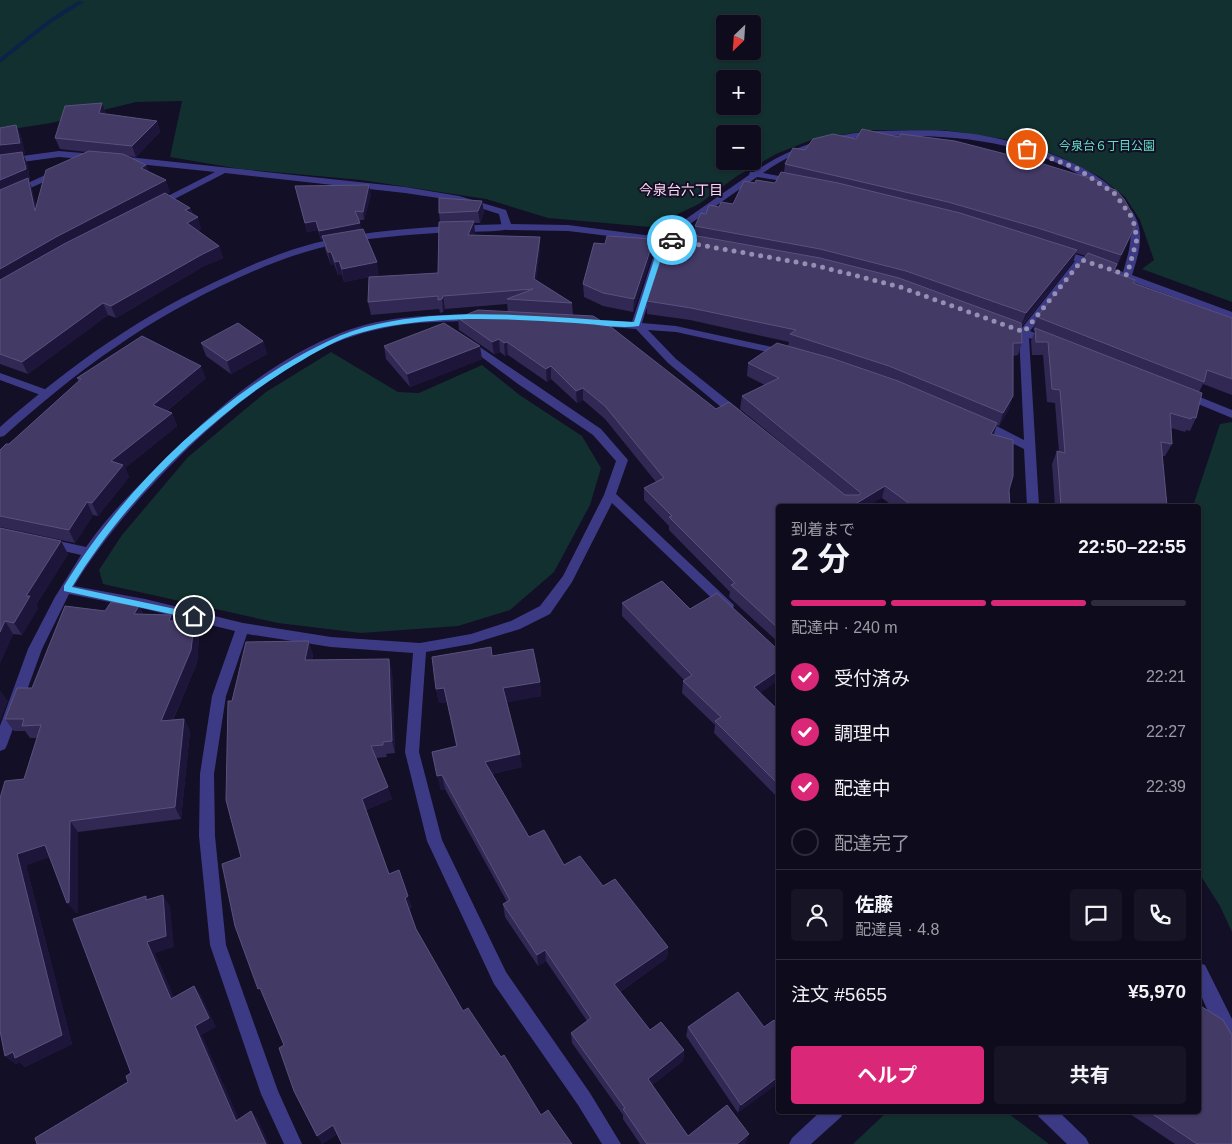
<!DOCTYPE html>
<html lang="ja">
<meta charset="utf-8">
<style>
:root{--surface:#0e0b1c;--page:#171425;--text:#f1f3f6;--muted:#9b9ba3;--line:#2e2b3b;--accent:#db2777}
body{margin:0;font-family:Helvetica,"Noto Sans JP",sans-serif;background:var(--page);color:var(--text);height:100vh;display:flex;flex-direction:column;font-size:19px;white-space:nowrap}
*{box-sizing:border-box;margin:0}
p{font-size:16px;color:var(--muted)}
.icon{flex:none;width:28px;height:28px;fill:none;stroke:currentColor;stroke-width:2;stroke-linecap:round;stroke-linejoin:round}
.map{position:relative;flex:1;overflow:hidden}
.sheet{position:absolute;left:776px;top:504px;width:425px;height:610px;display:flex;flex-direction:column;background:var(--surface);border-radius:5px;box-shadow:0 1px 4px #0004,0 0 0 1px var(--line)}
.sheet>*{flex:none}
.needle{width:32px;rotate:205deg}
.fabs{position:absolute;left:716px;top:15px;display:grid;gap:10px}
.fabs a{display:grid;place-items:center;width:45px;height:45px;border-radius:5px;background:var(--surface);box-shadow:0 1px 4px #0004,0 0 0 1px var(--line);font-size:25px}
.pin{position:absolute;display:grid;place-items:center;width:42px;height:42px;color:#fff;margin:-21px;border:2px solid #fff;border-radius:50%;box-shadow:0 1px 5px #0007}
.courier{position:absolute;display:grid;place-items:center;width:50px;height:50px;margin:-25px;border:4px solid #4fc3f7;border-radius:50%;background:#fff;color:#222;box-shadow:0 1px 6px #0007}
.head em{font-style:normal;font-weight:700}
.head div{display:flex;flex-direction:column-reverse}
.head{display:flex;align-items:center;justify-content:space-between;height:85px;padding:0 15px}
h1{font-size:32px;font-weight:700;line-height:38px}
.bar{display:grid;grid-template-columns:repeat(4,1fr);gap:8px 5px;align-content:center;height:60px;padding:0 15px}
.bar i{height:6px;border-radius:4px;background:var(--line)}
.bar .selected{background:var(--accent)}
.bar p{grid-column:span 4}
.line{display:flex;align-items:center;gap:12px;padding:0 15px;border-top:1px solid var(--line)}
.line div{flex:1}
.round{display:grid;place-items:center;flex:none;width:52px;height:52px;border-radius:5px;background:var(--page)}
ol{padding:0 15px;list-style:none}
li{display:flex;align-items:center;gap:15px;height:55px}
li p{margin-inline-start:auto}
li .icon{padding:5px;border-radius:50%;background:var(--accent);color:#fff;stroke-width:4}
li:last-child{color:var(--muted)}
li i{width:28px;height:28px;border:2px solid var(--line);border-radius:50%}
.action{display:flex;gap:10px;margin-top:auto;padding:10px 15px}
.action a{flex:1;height:58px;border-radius:5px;background:var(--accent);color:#fff;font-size:20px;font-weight:700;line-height:58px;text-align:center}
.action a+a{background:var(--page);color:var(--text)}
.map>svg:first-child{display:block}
.green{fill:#12302f;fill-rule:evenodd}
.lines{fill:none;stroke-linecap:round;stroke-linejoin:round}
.stream{fill:#0c2248;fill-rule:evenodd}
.minor{fill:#3d3a85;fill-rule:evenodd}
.tertiary{fill:#3d3a85;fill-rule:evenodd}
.wall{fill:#312854}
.shaded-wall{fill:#1d163a}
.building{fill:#433a66;stroke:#5a527e}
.route{fill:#4fc3f7}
.done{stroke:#948fb3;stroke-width:5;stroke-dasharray:0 9}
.labels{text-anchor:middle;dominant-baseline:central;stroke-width:4;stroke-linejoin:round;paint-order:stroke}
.far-park-label{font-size:12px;fill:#5fe0c0;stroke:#130f26}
.far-neighbourhood-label{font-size:14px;fill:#ffd6f0;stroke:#130f26}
</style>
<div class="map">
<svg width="1232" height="1144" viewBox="0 0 1232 1144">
<rect width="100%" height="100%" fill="#130f26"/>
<path class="green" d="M 0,0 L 1232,0 L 1232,302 L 1142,269 L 1154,260 L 1140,220 L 1125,197 L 1100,177 L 1063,158 L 1037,148 L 1004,139 L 944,130 L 871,130 L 811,140 L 776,154 L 737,176 L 699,204 L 650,227 L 548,218 L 486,199 L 361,180 L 240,169 L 170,157 L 182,101 L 136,102 L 51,123 L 0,131 ZM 725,24 L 752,24 L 752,51 L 725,51 ZM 725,79 L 752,79 L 752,106 L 725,106 ZM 725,134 L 752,134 L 752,161 L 725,161 Z
M 331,352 L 398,392 L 419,393 L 482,365 L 521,396 L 582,436 L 601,468 L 590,505 L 554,572 L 510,610 L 458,626 L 361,633 L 278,623 L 103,584 L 99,570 L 122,535 L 188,457 L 266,392 Z
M 1232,422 L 1232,932 L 1220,906 L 1199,873 L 1199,506 L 1193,506 L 1220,424 Z
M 888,1111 L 1005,1111 L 1049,1144 L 853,1144 Z"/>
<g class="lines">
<path class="stream" d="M 79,1 L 84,2 L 51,23 L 0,63 L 0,58 C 26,38 50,16 79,1 Z"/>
<path class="minor" d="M 879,131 C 904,131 931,129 956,132 C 1005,136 1089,159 1121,197 L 1120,199 L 1114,199 C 1057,151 988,137 915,136 C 856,135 813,138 763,173 L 795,179 L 795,183 L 757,177 L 670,238 L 690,240 L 695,243 L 690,246 L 667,243 L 642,323 L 676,326 L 790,351 L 791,353 L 790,355 L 786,356 L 676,332 L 648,330 L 676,359 L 741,411 L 742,414 L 737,418 L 733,417 L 668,363 L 636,329 L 588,325 L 583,322 L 588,319 L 632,322 L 658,242 L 568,231 L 507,230 L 502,227 L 499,214 L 458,201 L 405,193 L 225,173 L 157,208 L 154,207 L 154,203 L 215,172 L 119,162 L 115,159 L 119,156 L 405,187 L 459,196 L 506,210 L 511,224 L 568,225 L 660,237 L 749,175 L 750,172 L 754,172 C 792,146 833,133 879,131 Z
M 59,151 L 94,154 L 98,157 L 94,160 L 59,157 L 0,165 L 0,159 Z
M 58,169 L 61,170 L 61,174 L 0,202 L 0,196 Z
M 1129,210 L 1132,211 C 1146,232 1139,253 1132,275 L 1232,312 L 1232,318 L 1083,264 L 1030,331 L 1053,341 L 1048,344 L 1029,338 L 1039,506 L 1027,506 L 1024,449 L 977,426 L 975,423 L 977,420 L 985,420 L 1024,440 L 1019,334 L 1001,325 L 1006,322 L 1022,328 L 1075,261 L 1055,254 L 1055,250 L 1058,249 L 1085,257 L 1087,259 L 1123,272 C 1129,251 1136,233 1124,213 Z
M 474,314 L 479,317 L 478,319 C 464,322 449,321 436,322 C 408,323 381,327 354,336 C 257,366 126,499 74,586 L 145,599 L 243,623 L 331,637 L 420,643 L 471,634 L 511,621 L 540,606 L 563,576 L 604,495 L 616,461 L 593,435 L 518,384 L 464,344 L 463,342 L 464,340 L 468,339 L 601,429 L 628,460 L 616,494 L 734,605 L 733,609 L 723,609 L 612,503 L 572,582 L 550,614 L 520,629 L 471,644 L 426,652 L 419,752 L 442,840 L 506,972 L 590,1093 L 621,1144 L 602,1144 L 578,1105 L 494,984 L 427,841 L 405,752 L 413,653 L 331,647 L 247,634 L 226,696 L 214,774 L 215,836 L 226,945 L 278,1091 L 302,1144 L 284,1144 L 261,1094 L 210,945 L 199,836 L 200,774 L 212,696 L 235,631 L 145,609 L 69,594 L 42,649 L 7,745 L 5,749 L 0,751 L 0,726 L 28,649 L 55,597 L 81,555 L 46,547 L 44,544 L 46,541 L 50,539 L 86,547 C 106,518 132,492 157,467 C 211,413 270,360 343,332 C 384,316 430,315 474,314 Z
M 0,373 L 50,391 L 51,393 L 46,397 L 0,380 Z
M 1185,391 L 1232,410 L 1232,418 L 1181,397 L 1180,395 Z
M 1199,963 L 1205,965 L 1232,1019 L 1232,1042 C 1219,1037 1204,1004 1199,990 C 1197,983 1198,971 1199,963 Z
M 821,1111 L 844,1111 L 841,1117 L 811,1144 L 789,1144 L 792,1138 Z
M 1036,1111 L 1058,1111 L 1086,1138 L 1089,1144 L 1067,1144 L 1039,1117 Z"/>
<path class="tertiary" d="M 507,224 L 510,225 L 510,229 C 492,233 472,231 454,232 C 416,234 378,237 341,243 C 305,250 271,263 238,278 C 147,319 78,370 4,436 L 0,437 L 0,427 C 72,364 142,314 230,275 C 257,262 285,251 315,243 C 378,228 443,226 507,224 Z"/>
</g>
<path class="wall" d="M 106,114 L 157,121 L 160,132 L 136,157 L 127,156 L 146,165 L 148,171 L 170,192 L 166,194 L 190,208 L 193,214 L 201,229 L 198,231 L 219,246 L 223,258 L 204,266 L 116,318 L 108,315 L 28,374 L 0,364 L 0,128 L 16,125 L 21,136 L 25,154 L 23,154 L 27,163 L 30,180 L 29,181 L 32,189 L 36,206 L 86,152 L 60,149 L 55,138 Z
M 805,150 L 1098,184 L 1135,226 L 1130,238 L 1114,272 L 1135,280 L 1134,283 L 1232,318 L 1232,395 L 1203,384 L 1199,392 L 1196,418 L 1190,431 L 1186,430 L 1185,432 L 1171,428 L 1172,444 L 1165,456 L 1162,456 L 1167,506 L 1055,506 L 1052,464 L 1057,451 L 1059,452 L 1055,403 L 1047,402 L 1043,355 L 1032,355 L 1031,341 L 1035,331 L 1033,330 L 1037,317 L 1086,256 L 1076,253 L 1073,262 L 1022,326 L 1022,343 L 1018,355 L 1013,356 L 1009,409 L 999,426 L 997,425 L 994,435 L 1009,490 L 1010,506 L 893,506 L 882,498 L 779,506 L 779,643 L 729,597 L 730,592 L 669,530 L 669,526 L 644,500 L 644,488 L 656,482 L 605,419 L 583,400 L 577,403 L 551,379 L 547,382 L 508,355 L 505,356 L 500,352 L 494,354 L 459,330 L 458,318 L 508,312 L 507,304 L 445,309 L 443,312 L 440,313 L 439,309 L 371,315 L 368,302 L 438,273 L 440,222 L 439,213 L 482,201 L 484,213 L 480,223 L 474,223 L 475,234 L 475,235 L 540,237 L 540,249 L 536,280 L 572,303 L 573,315 L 845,495 L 740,409 L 742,396 L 765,385 L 747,376 L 748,363 L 788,346 L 789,342 L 690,320 L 647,314 L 647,301 L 689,242 L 695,235 L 695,226 L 706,214 L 719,207 L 733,204 L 755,183 L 775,183 L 784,172 L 785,164 Z
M 295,186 L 371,194 L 364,220 L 359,220 L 361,229 L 379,275 L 344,282 L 342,274 L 338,275 L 334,264 L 331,265 L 325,249 L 323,239 L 321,240 L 318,230 L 307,232 Z
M 654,239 L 653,252 L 633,312 L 603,306 L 584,297 L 583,284 Z
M 263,341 L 267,354 L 231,374 L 206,356 L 201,343 Z
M 384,346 L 482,359 L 410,387 L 386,359 Z
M 77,378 L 206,378 L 167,411 L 172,413 L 177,426 L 125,468 L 129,477 L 98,516 L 93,515 L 75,543 L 0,527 L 0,450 L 9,444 L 79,382 Z
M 0,528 L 61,541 L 68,554 L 36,605 L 38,608 L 22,635 L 13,634 L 0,663 Z
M 622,603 L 690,609 L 776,648 L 760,693 L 779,711 L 779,799 L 714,733 L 715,725 L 682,693 L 683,681 L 684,680 L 622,616 Z
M 139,606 L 143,614 L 171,615 L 175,621 L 187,624 L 194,625 L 199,637 L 197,663 L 173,720 L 184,719 L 190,731 L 181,819 L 78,832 L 78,913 L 76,913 L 50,857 L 26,865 L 72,1044 L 25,1067 L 20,1062 L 16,1064 L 5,1056 L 24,779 L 37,738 L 30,738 L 25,731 L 14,731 L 5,719 L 32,688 L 105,611 Z
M 313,654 L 312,660 L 392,671 L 395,753 L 386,754 L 387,757 L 376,758 L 392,799 L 366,810 L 389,874 L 412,907 L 409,908 L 416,929 L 463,1011 L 501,1057 L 541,1115 L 572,1144 L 337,1134 L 322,1144 L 284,1045 L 241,857 L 232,701 Z
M 492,656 L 540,682 L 541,696 L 507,702 L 522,767 L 492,774 L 529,837 L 564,865 L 603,886 L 668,947 L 667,958 L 620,992 L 650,1030 L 684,1050 L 683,1061 L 652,1085 L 688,1136 L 746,1143 L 745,1144 L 640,1144 L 623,1119 L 623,1115 L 572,1043 L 571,1033 L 587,1021 L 546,961 L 538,966 L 505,917 L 503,904 L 507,902 L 445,789 L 441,790 L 432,752 L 456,746 L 447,702 L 439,703 L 436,689 Z
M 688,1027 L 764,1027 L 738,1113 L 686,1036 Z
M 1131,1111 L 1199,1111 L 1232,1144 L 1175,1144 L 1130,1114 Z"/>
<path class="shaded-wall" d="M 102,103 L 106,113 L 99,113 Z
M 157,121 L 160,132 L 136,157 L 132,146 Z
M 16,125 L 21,136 L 25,154 L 23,154 L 27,163 L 30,180 L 29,181 L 32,189 L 40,222 L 0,194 L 0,145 Z
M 146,165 L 149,177 L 141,168 Z
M 166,180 L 170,192 L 61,248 L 0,284 L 0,269 L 56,237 Z
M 369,185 L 371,194 L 364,220 L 363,212 Z
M 482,201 L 484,213 L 480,223 L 478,211 Z
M 190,208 L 194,219 L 185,210 Z
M 198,217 L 201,229 L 191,234 L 187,223 Z
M 316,221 L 318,230 L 307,232 L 305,223 Z
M 474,221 L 475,234 L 470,248 L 468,235 Z
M 360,223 L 362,232 L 322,236 L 323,239 L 321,240 L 319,231 Z
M 1135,226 L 1130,238 L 1117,267 L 1121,255 Z
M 540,237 L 540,249 L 535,292 L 534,279 Z
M 654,239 L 653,252 L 633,312 L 634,299 Z
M 219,246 L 223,258 L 204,266 L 116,318 L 111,306 L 201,255 Z
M 1077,250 L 1073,262 L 1021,326 L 1026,313 Z
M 328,252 L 331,252 L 334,264 L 331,265 Z
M 339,261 L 342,274 L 338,275 L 335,262 Z
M 377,262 L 379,275 L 344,282 L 342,269 Z
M 443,296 L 445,309 L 443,312 L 442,299 Z
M 103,303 L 108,315 L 28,374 L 22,362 Z
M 499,339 L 500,352 L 494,354 L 492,342 Z
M 263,341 L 267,354 L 231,374 L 227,361 Z
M 507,342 L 508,355 L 505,356 L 504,343 Z
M 480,346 L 482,359 L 410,387 L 407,374 Z
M 201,366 L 206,378 L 158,418 L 153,405 Z
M 551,366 L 551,379 L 547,382 L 546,369 Z
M 583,388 L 583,400 L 577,403 L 576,391 Z
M 1013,396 L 1009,409 L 999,426 L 1003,413 Z
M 172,413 L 177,426 L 125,468 L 129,477 L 98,516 L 92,503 L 111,461 Z
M 997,423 L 993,436 L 991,434 Z
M 885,486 L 882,498 L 869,506 L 852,506 Z
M 87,502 L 93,515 L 75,543 L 69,530 Z
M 61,541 L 68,554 L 36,605 L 38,608 L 22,635 L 14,623 L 26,596 Z
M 139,606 L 145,619 L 134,614 Z
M 171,615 L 177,627 L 169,621 Z
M 5,621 L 13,634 L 0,663 L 0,632 Z
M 194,625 L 199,637 L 197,663 L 167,733 L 161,721 Z
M 309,641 L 313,654 L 309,673 L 305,660 Z
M 389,659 L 392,671 L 395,753 L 392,741 Z
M 779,670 L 779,680 L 752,699 L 754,687 Z
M 540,682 L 541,696 L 505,703 L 503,688 Z
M 444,688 L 447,702 L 439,703 L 436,689 Z
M 0,690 L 8,701 L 0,721 Z
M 184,719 L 190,731 L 181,819 L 175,807 Z
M 520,754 L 522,767 L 487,775 L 485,762 Z
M 442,775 L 445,789 L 441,790 L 437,776 Z
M 388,787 L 392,799 L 366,810 L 362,799 Z
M 70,821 L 78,832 L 78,913 L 76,913 L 67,903 Z
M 45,845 L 54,856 L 26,865 L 72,1044 L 25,1067 L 20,1062 L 16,1064 L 5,1056 L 17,854 Z
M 163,895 L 170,906 L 174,947 L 155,953 L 179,1008 L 171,999 L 147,942 Z
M 408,896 L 412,907 L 408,908 L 405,898 Z
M 668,947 L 667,958 L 614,996 L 614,984 Z
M 545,950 L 546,961 L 538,966 L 537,955 Z
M 194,986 L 201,995 L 216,1027 L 202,1035 L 243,1128 L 236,1121 L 195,1026 Z
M 684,1050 L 683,1061 L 647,1089 L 648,1079 Z
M 779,1076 L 779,1083 L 738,1113 L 741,1105 Z
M 251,1111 L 258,1119 L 269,1144 L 266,1144 Z
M 333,1125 L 338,1133 L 322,1144 L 317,1136 Z
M 749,1134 L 745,1144 L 737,1144 Z"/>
<path class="building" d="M 102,103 L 99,113 L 157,121 L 132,146 L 55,138 L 65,106 Z
M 16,125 L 20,143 L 0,145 L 0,128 Z
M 862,129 L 899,137 L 901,134 L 955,141 L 1040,163 L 1099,181 L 1097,184 L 1116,190 L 1124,199 L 1132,213 L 1135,226 L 1121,255 L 1038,228 L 948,202 L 785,164 L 793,148 L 805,150 L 813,139 L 833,134 L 856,139 Z
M 89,151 L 123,154 L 146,165 L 141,168 L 166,180 L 56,237 L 0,269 L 0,190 L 28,178 L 35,211 L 46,170 Z
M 22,152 L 26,169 L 0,180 L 0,155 Z
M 781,172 L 838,183 L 960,213 L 1077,250 L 1026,313 L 906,271 L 820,249 L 695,226 L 701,213 L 706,214 L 709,205 L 719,207 L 721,202 L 733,204 L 744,181 L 755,183 L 756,180 L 775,183 Z
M 369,185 L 363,212 L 355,211 L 360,223 L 319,231 L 316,221 L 305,223 L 295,186 Z
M 165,193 L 190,208 L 185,210 L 198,217 L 187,223 L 219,246 L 201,255 L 111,306 L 103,303 L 22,362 L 0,354 L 0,280 L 64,244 Z
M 439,198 L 482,201 L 478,211 L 439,213 Z
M 474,221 L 468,235 L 540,237 L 534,279 L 572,303 L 507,299 L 533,289 L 443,296 L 442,299 L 438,300 L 438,296 L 368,302 L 369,277 L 438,273 L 439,222 Z
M 363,229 L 377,262 L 342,269 L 339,261 L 335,262 L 331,252 L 328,252 L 322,236 Z
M 692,235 L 820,258 L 899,278 L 1021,323 L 1022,343 L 1013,343 L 1013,396 L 1003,413 L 889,366 L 790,334 L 796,330 L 691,308 L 647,301 L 667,240 L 674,241 L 675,239 L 689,242 Z
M 607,236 L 654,239 L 634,299 L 603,293 L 583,284 L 594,243 L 605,244 Z
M 1088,253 L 1117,264 L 1113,272 L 1135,280 L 1133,283 L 1232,318 L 1232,379 L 1207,370 L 1204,382 L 1037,317 Z
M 478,310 L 593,316 L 611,327 L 716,409 L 729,402 L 845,495 L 859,495 L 861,493 L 742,396 L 779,378 L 748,363 L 777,343 L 831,358 L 898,381 L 997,423 L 991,434 L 1013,440 L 1013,476 L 1009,490 L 1010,506 L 910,506 L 910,504 L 885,486 L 852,506 L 779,506 L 779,629 L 731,585 L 735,583 L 669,517 L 672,516 L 644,488 L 664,478 L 605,406 L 583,388 L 576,391 L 551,366 L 546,369 L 507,342 L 504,343 L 499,339 L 492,342 L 458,318 Z
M 238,323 L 263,341 L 227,361 L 201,343 Z
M 444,323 L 480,346 L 407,374 L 384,346 Z
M 1035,328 L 1202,393 L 1196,418 L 1192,417 L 1191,419 L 1170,413 L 1172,444 L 1161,442 L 1167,506 L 1061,506 L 1057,451 L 1065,453 L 1060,390 L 1052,389 L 1048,342 L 1036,342 Z
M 142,336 L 201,366 L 153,405 L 172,413 L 111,461 L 123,465 L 92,503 L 87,502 L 69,530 L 0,516 L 0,450 L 6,444 L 9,444 L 81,379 L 77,378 Z
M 0,528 L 61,541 L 26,596 L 30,596 L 14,623 L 5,621 L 0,632 Z
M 662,581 L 690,609 L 717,593 L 776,648 L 779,648 L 779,670 L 754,687 L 779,711 L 779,785 L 715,721 L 721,717 L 683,681 L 692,675 L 622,603 Z
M 111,602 L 139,606 L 134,614 L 171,615 L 169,621 L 185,621 L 184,624 L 194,625 L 191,650 L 161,721 L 184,719 L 175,807 L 70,821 L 69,902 L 67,903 L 45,845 L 17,854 L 62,1035 L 15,1058 L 13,1052 L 5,1056 L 0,1031 L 0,798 L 5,781 L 24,779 L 41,725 L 22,726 L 24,719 L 5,719 L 17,688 L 32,688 L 65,606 L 105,611 Z
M 309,641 L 305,660 L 389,659 L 392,741 L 383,742 L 383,745 L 371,746 L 388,787 L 362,799 L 389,874 L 399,870 L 408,896 L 405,898 L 416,929 L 463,1011 L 468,1008 L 501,1057 L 504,1055 L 541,1115 L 548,1110 L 572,1144 L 342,1144 L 333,1125 L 317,1136 L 294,1091 L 279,1048 L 284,1045 L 260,988 L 258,989 L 235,926 L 222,864 L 241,857 L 226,800 L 228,701 L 232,701 L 246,642 Z
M 491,647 L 492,656 L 533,649 L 540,682 L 503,688 L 520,754 L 485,762 L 529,837 L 544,830 L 564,865 L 580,856 L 603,886 L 615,879 L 668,947 L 614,984 L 650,1030 L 661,1022 L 684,1050 L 648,1079 L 688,1136 L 727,1105 L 749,1134 L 737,1144 L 647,1144 L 623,1109 L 625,1108 L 571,1033 L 591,1018 L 545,950 L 537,955 L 503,904 L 510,900 L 442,775 L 437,776 L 432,752 L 457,746 L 444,688 L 436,689 L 432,657 Z
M 163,895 L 166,936 L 147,942 L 171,999 L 194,986 L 209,1018 L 195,1026 L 236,1121 L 251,1111 L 266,1144 L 37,1144 L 35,1138 L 128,1082 L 126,1076 L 131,1073 L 73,919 L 146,896 L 146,900 Z
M 738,992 L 764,1027 L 774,1020 L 779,1027 L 779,1076 L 741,1105 L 688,1027 Z
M 1199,1005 L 1223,1020 L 1232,1035 L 1232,1144 L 1197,1144 L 1148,1111 L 1199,1111 Z"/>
<path class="route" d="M 664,236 L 675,240 L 667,240 L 639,326 C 619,329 596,324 575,323 C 527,320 479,317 431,321 C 405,323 378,327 353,335 C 329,343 308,357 286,370 C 203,422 123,503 72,587 L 194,613 L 197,614 L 197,618 L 194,619 L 64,591 L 64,586 C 117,499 195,420 282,366 C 313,348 343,331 378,324 C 462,306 550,318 634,322 L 661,238 Z"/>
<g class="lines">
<path class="done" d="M 672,240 L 818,266 L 900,287 L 1024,332 L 1082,260 L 1127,275 L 1137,239 L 1133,219 L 1115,194 L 1078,169 L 1027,149"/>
</g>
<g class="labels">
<g class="far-park-label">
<text x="1107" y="146">今泉台６丁目公園</text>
</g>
<g class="far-neighbourhood-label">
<text x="681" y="190">今泉台六丁目</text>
</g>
</g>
</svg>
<div class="fabs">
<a><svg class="needle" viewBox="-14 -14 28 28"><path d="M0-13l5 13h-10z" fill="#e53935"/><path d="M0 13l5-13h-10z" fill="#9b9ba3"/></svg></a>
<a>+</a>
<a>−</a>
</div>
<div class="pin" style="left:1027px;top:149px;background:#ea580c"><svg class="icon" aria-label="bag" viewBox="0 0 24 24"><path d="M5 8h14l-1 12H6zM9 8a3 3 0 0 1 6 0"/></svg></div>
<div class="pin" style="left:194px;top:616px;background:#1f2937"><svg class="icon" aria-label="home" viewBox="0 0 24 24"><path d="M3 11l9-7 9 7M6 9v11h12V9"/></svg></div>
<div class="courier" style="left:672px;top:240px"><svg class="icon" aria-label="car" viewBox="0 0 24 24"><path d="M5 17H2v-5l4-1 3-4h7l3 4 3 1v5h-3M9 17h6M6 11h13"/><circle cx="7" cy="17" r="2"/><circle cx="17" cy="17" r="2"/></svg></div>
<section class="sheet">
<div class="head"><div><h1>2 分</h1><p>到着まで</p></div><em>22:50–22:55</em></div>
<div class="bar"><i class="selected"></i><i class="selected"></i><i class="selected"></i><i></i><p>配達中 · 240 m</p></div>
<ol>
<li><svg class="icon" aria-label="check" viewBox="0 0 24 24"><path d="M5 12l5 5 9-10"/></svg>受付済み<p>22:21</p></li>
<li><svg class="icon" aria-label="check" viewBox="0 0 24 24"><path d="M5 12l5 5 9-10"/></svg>調理中<p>22:27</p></li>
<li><svg class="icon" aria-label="check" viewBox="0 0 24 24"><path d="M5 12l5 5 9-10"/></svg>配達中<p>22:39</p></li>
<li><i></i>配達完了</li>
</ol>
<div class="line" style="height:90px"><a class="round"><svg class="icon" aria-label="person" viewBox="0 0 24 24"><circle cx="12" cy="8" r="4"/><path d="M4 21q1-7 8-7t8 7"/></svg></a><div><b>佐藤</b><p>配達員 · 4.8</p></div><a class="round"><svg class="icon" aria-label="chat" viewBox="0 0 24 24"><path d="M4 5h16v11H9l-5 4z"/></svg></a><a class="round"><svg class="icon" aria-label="phone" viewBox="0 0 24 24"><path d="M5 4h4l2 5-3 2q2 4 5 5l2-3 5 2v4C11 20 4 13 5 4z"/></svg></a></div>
<div class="line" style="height:65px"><div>注文 #5655</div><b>¥5,970</b></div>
<div class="action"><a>ヘルプ</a><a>共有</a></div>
</section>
</div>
